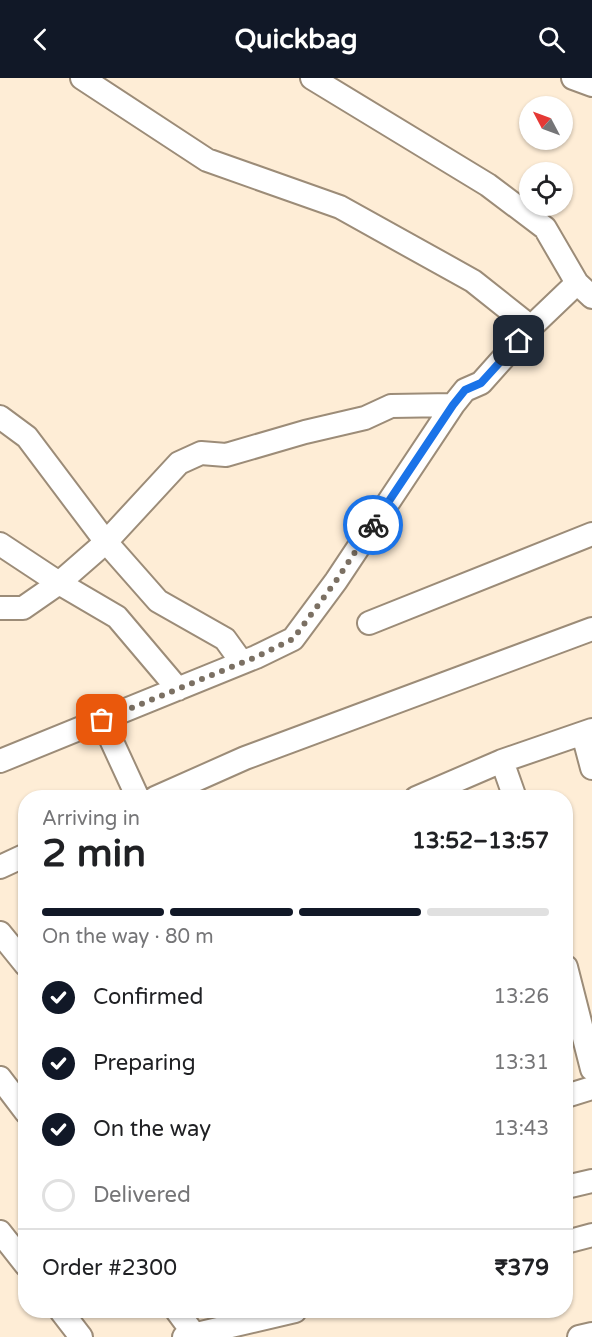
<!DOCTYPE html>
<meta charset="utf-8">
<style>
:root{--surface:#fff;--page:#f6f6f6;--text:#202124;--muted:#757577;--line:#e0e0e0;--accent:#111827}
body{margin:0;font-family:"Varela Round",sans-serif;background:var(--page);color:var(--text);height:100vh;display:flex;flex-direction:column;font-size:22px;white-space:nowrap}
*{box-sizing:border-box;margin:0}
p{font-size:20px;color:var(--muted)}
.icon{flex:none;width:33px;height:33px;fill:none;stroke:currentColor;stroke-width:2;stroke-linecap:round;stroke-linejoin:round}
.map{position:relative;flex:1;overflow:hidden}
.drawer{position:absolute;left:18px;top:712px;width:555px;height:528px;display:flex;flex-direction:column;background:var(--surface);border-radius:24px;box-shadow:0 2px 4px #0004}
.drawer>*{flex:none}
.needle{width:39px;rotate:311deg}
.controls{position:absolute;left:519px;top:18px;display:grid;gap:12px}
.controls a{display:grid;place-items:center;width:54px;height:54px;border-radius:50%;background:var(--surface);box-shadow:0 2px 4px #0004;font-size:30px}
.pin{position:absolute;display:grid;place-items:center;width:51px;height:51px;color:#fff;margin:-26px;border-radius:12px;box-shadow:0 3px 9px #0006}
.courier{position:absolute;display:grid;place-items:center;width:60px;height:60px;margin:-30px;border:4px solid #1a73e8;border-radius:50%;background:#fff;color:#222;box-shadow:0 2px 8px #0007}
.overview em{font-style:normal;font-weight:700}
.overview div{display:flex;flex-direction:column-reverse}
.overview{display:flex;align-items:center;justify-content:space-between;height:102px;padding:0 24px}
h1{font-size:39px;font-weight:700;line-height:45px}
.bar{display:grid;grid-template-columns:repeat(4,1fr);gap:9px 6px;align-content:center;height:72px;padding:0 24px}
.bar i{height:8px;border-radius:4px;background:var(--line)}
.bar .active{background:var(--accent)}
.bar p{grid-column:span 4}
.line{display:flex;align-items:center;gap:15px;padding:0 24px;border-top:2px solid var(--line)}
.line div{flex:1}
ol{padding:0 24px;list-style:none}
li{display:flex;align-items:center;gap:18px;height:66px}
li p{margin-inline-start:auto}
li .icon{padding:6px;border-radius:50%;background:var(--accent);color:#fff;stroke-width:4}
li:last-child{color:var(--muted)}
li i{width:33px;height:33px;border:3px solid var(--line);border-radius:50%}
header{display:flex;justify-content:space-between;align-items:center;height:78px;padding:0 24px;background:var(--accent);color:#fff;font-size:27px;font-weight:700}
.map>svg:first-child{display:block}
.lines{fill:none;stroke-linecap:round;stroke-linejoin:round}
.street-casing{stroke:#9c8c78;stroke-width:26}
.street{stroke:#fff;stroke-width:22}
.done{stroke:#7b7063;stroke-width:6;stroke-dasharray:0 10.8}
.route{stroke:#1a73e8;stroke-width:8}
</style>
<header><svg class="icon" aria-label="back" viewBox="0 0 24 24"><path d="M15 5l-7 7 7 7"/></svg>Quickbag<svg class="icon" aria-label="search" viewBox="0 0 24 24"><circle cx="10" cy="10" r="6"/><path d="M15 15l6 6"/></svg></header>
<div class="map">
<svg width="592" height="1259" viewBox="0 0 592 1259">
<rect width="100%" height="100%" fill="#feedd6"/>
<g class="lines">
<g class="street-casing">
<path id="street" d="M 82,0 L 207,82 L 340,129 L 473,203 L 531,249
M 312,0 L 488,107 L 545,150 L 577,205 L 592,219
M 573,0 L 592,7
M 0,339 L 27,359 L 106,464 L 158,523 L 225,561 L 238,579
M 0,466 L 59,505 L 117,539 L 178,611
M 0,530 L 23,530 L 59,505 L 106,464 L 179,385 L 201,375 L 226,377 L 305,354 L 365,340 L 391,328 L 453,327
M 369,545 L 592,456
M 102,642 L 138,720
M 583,656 L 592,690
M 0,683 L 256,579 L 293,561 L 336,503 L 453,327 L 465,312 L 481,305 L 531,249 L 577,205
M 502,683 L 515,720
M 155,720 L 245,680 L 592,551
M 416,720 L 502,683 L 592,652
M 0,789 L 26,777
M 0,855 L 26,887
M 566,889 L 592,991
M 0,1000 L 26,1034
M 566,1018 L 592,1010
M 566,1109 L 592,1103
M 0,1154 L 26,1187
M 566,1164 L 592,1157
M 61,1233 L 81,1259
M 177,1233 L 194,1256
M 184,1259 L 295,1233
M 579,1259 L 592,1256"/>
</g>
<use href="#street" class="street"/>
</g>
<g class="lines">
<path class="done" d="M 102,642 L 256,579 L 293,561 L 336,503 L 373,447"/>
<path class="route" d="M 373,447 L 453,327 L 465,312 L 481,305 L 519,263"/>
</g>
</svg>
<div class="controls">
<a><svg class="needle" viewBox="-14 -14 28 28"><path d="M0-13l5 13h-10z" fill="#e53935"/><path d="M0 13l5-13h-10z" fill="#757577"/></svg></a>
<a><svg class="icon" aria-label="locate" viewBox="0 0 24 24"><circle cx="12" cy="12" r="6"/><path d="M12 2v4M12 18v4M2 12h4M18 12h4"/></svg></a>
</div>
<div class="pin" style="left:102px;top:642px;background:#ea580c"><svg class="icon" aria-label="bag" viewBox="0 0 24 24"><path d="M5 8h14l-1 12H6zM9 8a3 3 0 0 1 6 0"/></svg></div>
<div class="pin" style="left:519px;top:263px;background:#1f2937"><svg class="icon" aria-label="home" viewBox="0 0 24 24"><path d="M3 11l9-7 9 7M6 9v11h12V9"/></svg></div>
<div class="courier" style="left:373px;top:447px"><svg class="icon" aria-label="bike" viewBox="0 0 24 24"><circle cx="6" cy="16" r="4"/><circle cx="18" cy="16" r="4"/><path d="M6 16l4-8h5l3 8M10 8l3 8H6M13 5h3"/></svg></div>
<section class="drawer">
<div class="overview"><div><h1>2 min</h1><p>Arriving in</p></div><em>13:52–13:57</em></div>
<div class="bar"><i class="active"></i><i class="active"></i><i class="active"></i><i></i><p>On the way · 80 m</p></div>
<ol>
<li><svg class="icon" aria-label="check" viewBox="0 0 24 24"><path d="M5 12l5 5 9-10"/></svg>Confirmed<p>13:26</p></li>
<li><svg class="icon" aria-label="check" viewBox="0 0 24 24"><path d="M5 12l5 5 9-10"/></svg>Preparing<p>13:31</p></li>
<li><svg class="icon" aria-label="check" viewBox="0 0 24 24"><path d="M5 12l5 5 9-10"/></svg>On the way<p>13:43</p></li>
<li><i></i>Delivered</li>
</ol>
<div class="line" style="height:78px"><div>Order #2300</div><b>₹379</b></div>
</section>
</div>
